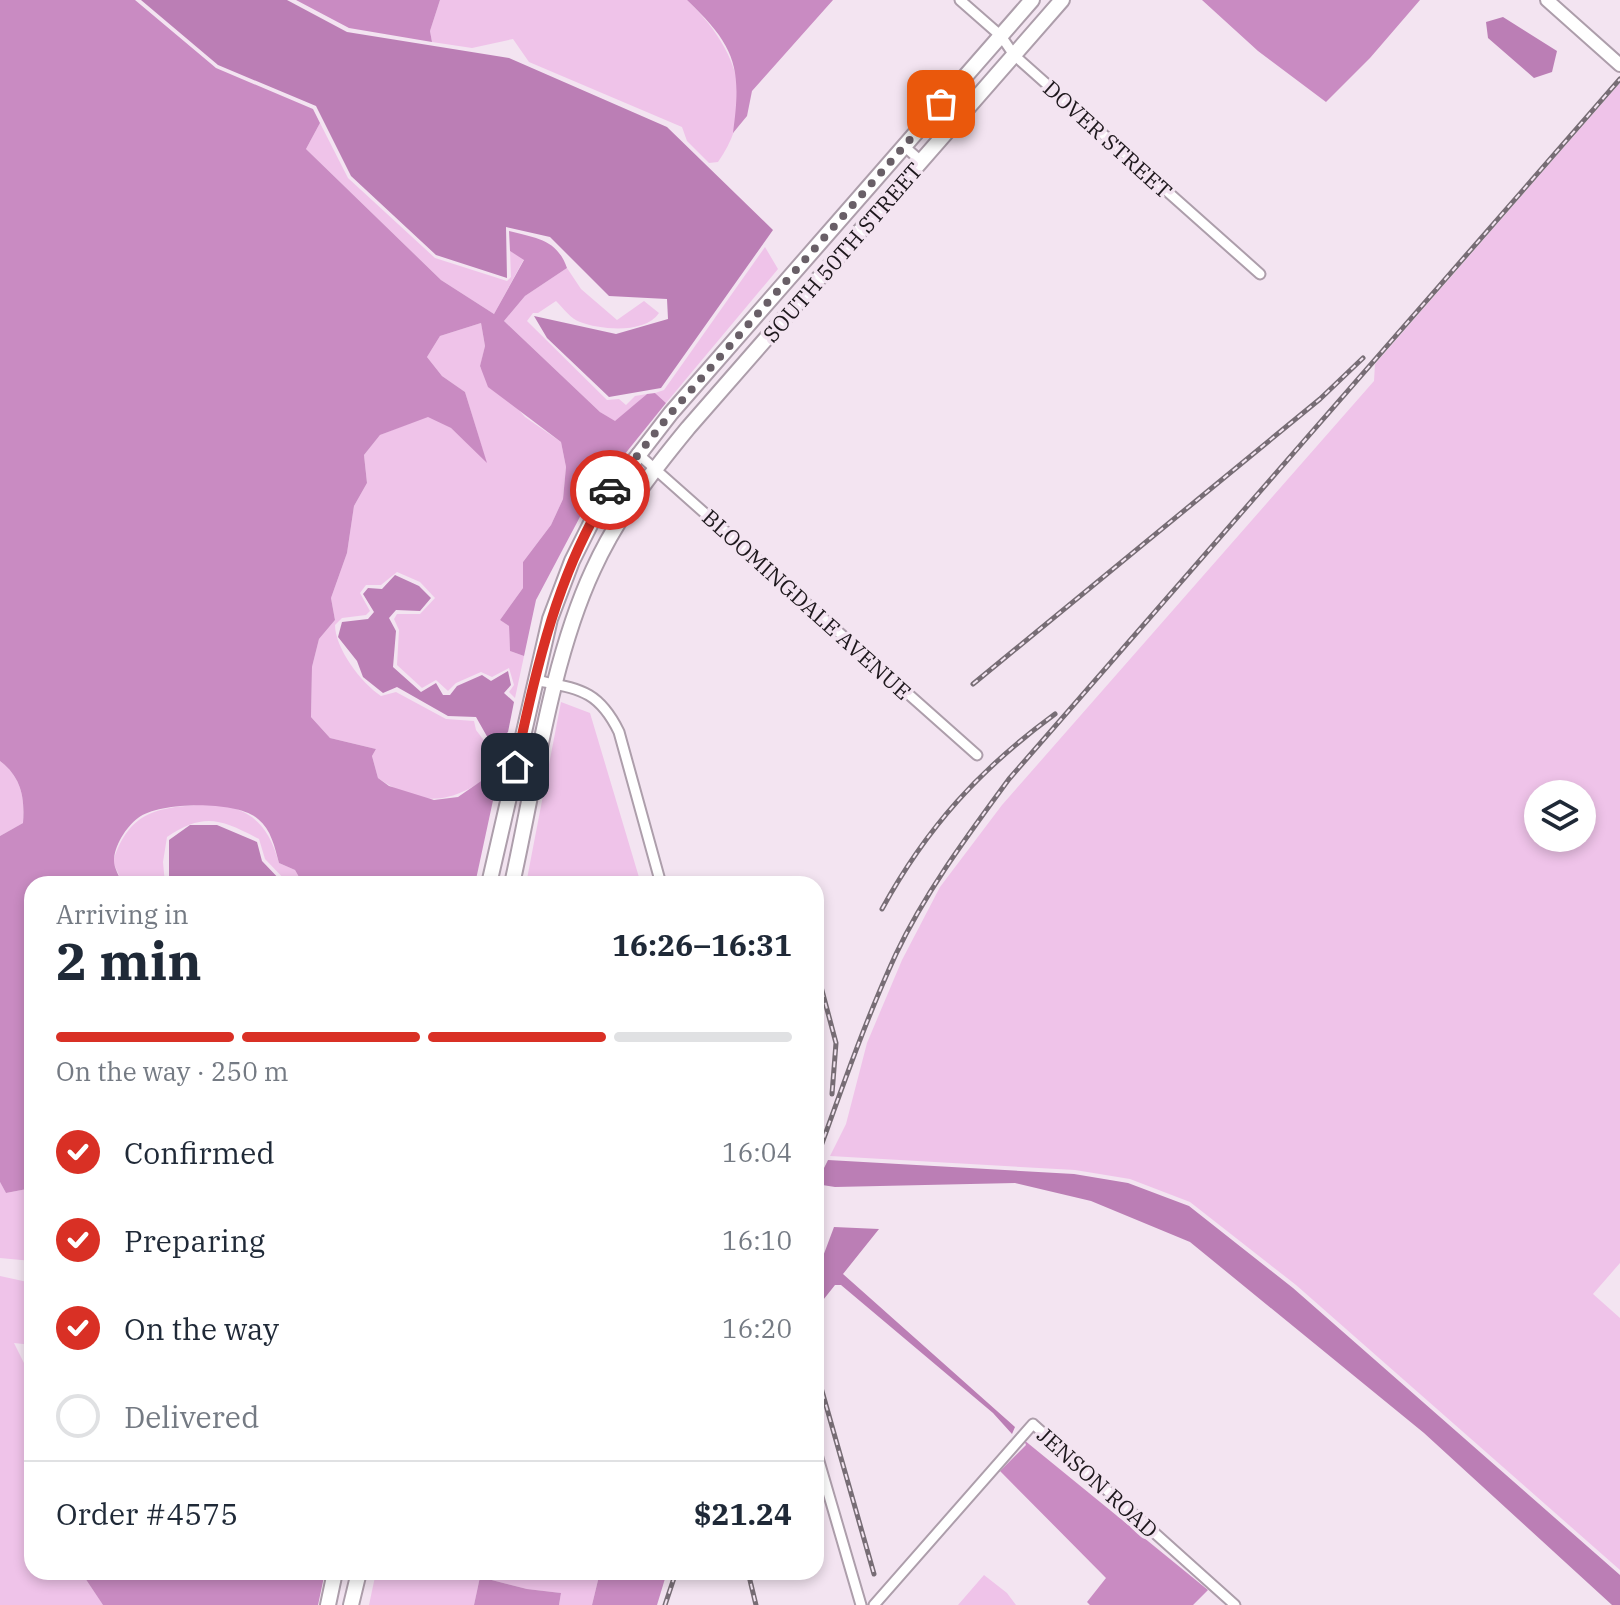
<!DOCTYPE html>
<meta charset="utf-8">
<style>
:root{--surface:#fff;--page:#f2f2f3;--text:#1f2937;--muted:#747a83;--line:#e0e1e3;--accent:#d93025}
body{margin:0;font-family:"IBM Plex Serif",serif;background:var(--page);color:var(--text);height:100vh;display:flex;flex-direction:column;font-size:30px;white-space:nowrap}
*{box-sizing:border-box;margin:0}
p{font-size:26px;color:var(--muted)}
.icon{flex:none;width:44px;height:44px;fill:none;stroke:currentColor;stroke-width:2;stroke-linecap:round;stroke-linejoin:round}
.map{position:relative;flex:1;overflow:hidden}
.panel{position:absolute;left:24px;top:876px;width:800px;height:704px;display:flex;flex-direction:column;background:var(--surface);border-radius:24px;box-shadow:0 4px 12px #0003}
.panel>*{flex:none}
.controls{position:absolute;left:1524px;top:780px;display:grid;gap:16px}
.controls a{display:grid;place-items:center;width:72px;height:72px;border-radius:50%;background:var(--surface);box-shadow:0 4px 12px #0003;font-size:40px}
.pin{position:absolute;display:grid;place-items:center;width:68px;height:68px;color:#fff;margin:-34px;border-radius:16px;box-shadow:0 4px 12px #0006}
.courier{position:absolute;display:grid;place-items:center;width:80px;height:80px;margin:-40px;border:6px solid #d93025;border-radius:50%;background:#fff;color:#222;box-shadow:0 2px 10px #0007}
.headline em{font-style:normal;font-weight:700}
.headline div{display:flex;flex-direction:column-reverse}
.headline{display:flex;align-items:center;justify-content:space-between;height:136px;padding:0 32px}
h1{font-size:52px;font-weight:700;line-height:60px}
.bar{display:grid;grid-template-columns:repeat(4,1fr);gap:12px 8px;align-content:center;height:96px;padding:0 32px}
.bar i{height:10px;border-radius:6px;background:var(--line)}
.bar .on{background:var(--accent)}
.bar p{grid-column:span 4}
.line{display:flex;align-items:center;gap:20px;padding:0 32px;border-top:2px solid var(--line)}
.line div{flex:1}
ol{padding:0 32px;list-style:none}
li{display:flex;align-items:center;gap:24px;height:88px}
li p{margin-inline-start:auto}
li .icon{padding:8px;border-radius:50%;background:var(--accent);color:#fff;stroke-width:4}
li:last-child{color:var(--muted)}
li i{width:44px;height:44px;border:4px solid var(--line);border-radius:50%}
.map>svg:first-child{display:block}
.green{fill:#efc3e9;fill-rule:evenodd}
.forest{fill:#c98bc2}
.water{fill:#bb7eb5}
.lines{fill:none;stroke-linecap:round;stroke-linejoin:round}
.minor-casing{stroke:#ad9eab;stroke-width:13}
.secondary-casing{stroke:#ad9eab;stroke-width:16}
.primary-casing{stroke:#ad9eab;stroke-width:18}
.minor{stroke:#fff;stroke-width:9}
.secondary{stroke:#fff;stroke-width:12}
.primary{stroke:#fff;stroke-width:14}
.rail-casing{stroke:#776d75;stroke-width:5}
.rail{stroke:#f3e4f1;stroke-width:2;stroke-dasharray:6;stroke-linecap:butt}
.done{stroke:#695f67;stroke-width:8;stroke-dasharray:0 14.4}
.route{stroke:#d93025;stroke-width:10}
.labels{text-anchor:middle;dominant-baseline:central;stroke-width:7;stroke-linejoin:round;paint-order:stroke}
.street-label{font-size:22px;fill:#1e181d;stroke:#f3e4f1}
</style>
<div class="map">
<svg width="1620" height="1605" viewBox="0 0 1620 1605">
<rect width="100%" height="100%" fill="#f3e4f1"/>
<path class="green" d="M 440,0 L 687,0 C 734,45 760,103 718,162 L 709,163 L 687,141 L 682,127 L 529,62 L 513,39 L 472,48 L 432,42 L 430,31 Z
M 1620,83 L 1620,1263 L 1593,1294 L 1620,1318 L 1620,1570 L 1296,1285 L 1190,1202 L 1130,1179 L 1075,1170 L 830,1156 L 846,1124 L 867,1043 L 902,960 L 940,887 L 1002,805 L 1374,381 L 1375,364 ZM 1538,794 L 1582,794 L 1582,838 L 1538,838 Z
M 320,123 L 348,178 L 435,258 L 507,281 L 511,277 L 510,251 L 524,259 L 494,314 L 441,280 L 306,149 Z
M 765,247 L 778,269 L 666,403 L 655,393 L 664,390 Z
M 567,268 L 581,289 L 617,320 L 644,301 L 659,313 C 645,334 601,330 580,322 C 571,319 563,308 556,301 L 538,313 L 533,313 L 527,321 L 607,400 L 619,399 L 626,405 L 635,396 L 647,394 L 615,422 L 600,412 L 504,321 L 525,296 Z
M 481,323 L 485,346 L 480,367 L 525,417 L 561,442 L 566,467 L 563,499 L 551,525 L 523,562 L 523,588 L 500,620 L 509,626 L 510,651 L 524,656 L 515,698 L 509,692 L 514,685 L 509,668 L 492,677 L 481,672 L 456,683 L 448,691 L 436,680 L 422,688 L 397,665 L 399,630 L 394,619 L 397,614 L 420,614 L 435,598 L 420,582 L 397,572 L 381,585 L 366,585 L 360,593 L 370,611 L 366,615 L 342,618 L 335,625 C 335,648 361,683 381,696 L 396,692 L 446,719 L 474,721 L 476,730 L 492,751 L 507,739 L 500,768 C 458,801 426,812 378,778 L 372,756 L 376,749 L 330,738 L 311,717 L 312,667 L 319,639 L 335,620 L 331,598 L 347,553 L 354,506 L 367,483 L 364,455 L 380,435 L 428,416 L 451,428 L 486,461 L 465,392 L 442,376 L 427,357 L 440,336 Z
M 561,702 L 590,713 L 641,884 L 526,884 Z
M 0,761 C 21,777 25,797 23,823 L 0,836 Z
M 215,804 C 253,809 269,827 279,863 L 295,870 L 303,884 L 289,884 L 265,859 L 259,839 C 221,819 204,812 167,837 L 163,862 L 165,884 L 123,884 L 113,862 C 130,807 162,807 215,804 Z
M 0,1182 L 6,1193 L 32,1188 L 32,1261 L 0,1258 Z
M 0,1276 L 32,1283 L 32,1345 L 14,1343 L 32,1379 L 32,1572 L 81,1572 L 103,1605 L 0,1605 Z
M 376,1572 L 600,1572 L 592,1605 L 559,1605 L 561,1593 L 527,1589 L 480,1577 L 474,1605 L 369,1605 Z
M 984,1575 L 1007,1593 L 1016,1605 L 958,1605 Z"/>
<path class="forest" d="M 0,0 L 135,0 L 216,68 L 313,109 L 320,123 L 306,149 L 441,280 L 494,314 L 524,260 L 510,251 L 509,231 C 536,238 557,239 567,268 L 525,296 L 504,321 L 600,412 L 615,421 L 647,394 L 655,393 L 666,403 L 591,496 L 536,600 L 524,656 L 510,651 L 509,626 L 500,620 L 523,588 L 523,562 L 551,525 L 563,499 L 566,467 L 561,442 L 488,387 L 480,366 L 485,346 L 481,323 L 440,336 L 427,357 L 442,376 L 465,392 L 487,463 L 451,428 L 428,417 L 380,435 L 364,455 L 367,483 L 354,506 L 347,553 L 331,598 L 335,620 L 319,639 L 312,667 L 311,717 L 330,738 L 376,749 L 372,756 L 378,778 L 389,786 L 434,800 L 458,797 L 500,768 L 475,884 L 303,884 L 295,870 L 279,863 C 275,848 271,829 258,819 C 236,800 159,802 138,818 C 126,827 114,846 114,861 C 114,868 120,878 123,884 L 32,884 L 32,1188 L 6,1193 L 0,1182 L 0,836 L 23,823 C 25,797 21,777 0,761 Z
M 296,0 L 440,0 L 430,31 L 432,42 L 349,28 Z
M 687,0 L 833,0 L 752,91 L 747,116 L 733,133 C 742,67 736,47 687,0 Z
M 1202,0 L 1420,0 L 1370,58 L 1326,102 L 1258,51 Z
M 1024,1440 L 1208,1590 L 1193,1605 L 1090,1605 L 1087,1602 L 1106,1578 L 1000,1471 L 1026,1445 Z
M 81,1572 L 325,1572 L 318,1605 L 103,1605 Z
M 600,1572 L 667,1572 L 657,1605 L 592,1605 Z
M 480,1577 L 527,1589 L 561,1593 L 559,1605 L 474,1605 Z"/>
<path class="water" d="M 141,0 L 287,0 L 347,32 L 509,58 L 667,127 L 773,230 L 661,388 L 609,397 L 547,338 L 534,316 L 616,334 L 668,319 L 667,299 L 609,296 L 550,237 L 506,227 L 507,278 L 436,255 L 351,176 L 316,106 L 218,65 Z
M 1503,17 L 1557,51 L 1552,72 L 1534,78 L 1488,38 L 1486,22 Z
M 395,575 L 419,586 L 431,598 L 420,611 L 396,610 L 389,618 L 396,631 L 393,667 L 421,692 L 436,683 L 443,695 L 450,695 L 457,686 L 482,675 L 491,681 L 508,671 L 511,685 L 504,693 L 514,702 L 508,732 L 493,747 L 476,717 L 448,716 L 397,687 L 383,693 L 363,677 L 357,661 L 338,637 L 342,622 L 368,619 L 374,612 L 363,594 L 368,588 L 382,589 Z
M 190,825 L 217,825 L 257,842 L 262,861 L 284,884 L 169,884 L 169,840 Z
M 828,1160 L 1074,1174 L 1128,1183 L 1189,1206 L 1293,1288 L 1620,1575 L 1620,1605 L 1612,1605 L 1424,1433 L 1190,1242 L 1091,1201 L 1015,1183 L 835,1187 L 816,1184 L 816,1172 L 821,1174 Z
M 834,1227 L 879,1229 L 843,1274 L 1015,1427 L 1012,1434 L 993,1413 L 841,1285 L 835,1285 L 816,1309 L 816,1275 Z"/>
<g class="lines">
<g class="minor-casing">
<path id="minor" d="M 960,0 L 1001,36 L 1014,55 L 1260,274
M 904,146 L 922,162
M 637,453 L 977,755
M 535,680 C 578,689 598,689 619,732 L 661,884
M 816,1451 L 861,1605
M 874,1605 L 1033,1424 L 1235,1605"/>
</g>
<g class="secondary-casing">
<path id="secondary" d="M 1547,0 L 1620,65"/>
</g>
<g class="primary-casing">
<path id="primary" d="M 489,884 L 550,619 L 572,561 L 600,505 L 671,413 L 1032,0
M 512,884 C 534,786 551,660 593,570 C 617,517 651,473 688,428 L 1062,0
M 328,1605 L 335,1572
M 351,1605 L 359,1572"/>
</g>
<use href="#minor" class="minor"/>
<use href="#secondary" class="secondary"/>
<use href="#primary" class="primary"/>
<g class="rail-casing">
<path id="rail" d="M 973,684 L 1320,399 L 1363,358
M 882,909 C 927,827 980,769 1055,714
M 816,968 L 836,1043 L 832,1094
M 816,1160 C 841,1091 865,1021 896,954 C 926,891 968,835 1009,779 L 1620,79
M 816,1370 L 874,1574
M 748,1572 L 756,1605
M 665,1605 L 676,1572"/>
</g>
<use href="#rail" class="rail"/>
</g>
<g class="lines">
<path class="done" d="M 610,490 L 671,413 L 941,104"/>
<path class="route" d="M 515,767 C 536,671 556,574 610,490"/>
</g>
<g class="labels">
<g class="street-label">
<text transform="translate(1108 139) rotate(42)">DOVER STREET</text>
<text transform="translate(842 252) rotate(-49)">SOUTH 50TH STREET</text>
<text transform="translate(807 604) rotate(42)">BLOOMINGDALE AVENUE</text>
<text transform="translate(1098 1482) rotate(42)">JENSON ROAD</text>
</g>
</g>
</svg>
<div class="controls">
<a><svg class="icon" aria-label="layers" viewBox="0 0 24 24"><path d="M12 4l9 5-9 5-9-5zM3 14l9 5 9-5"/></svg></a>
</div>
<div class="pin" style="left:941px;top:104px;background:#ea580c"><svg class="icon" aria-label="bag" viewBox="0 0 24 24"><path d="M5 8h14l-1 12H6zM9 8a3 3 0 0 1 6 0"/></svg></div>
<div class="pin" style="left:515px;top:767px;background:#1f2937"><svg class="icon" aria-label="home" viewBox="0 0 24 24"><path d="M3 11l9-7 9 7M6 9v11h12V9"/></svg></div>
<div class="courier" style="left:610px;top:490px"><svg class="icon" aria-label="car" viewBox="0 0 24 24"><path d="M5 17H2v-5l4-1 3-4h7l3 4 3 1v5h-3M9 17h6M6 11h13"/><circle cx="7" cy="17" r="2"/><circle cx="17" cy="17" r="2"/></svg></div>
<section class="panel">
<div class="headline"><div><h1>2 min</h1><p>Arriving in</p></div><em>16:26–16:31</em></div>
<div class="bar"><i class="on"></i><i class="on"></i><i class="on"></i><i></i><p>On the way · 250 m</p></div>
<ol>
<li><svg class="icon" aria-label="check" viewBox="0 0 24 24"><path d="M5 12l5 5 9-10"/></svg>Confirmed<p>16:04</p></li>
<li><svg class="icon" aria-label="check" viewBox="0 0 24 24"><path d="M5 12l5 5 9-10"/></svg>Preparing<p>16:10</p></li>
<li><svg class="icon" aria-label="check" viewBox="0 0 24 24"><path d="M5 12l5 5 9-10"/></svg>On the way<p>16:20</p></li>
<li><i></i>Delivered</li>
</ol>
<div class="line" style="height:104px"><div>Order #4575</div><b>$21.24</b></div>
</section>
</div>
